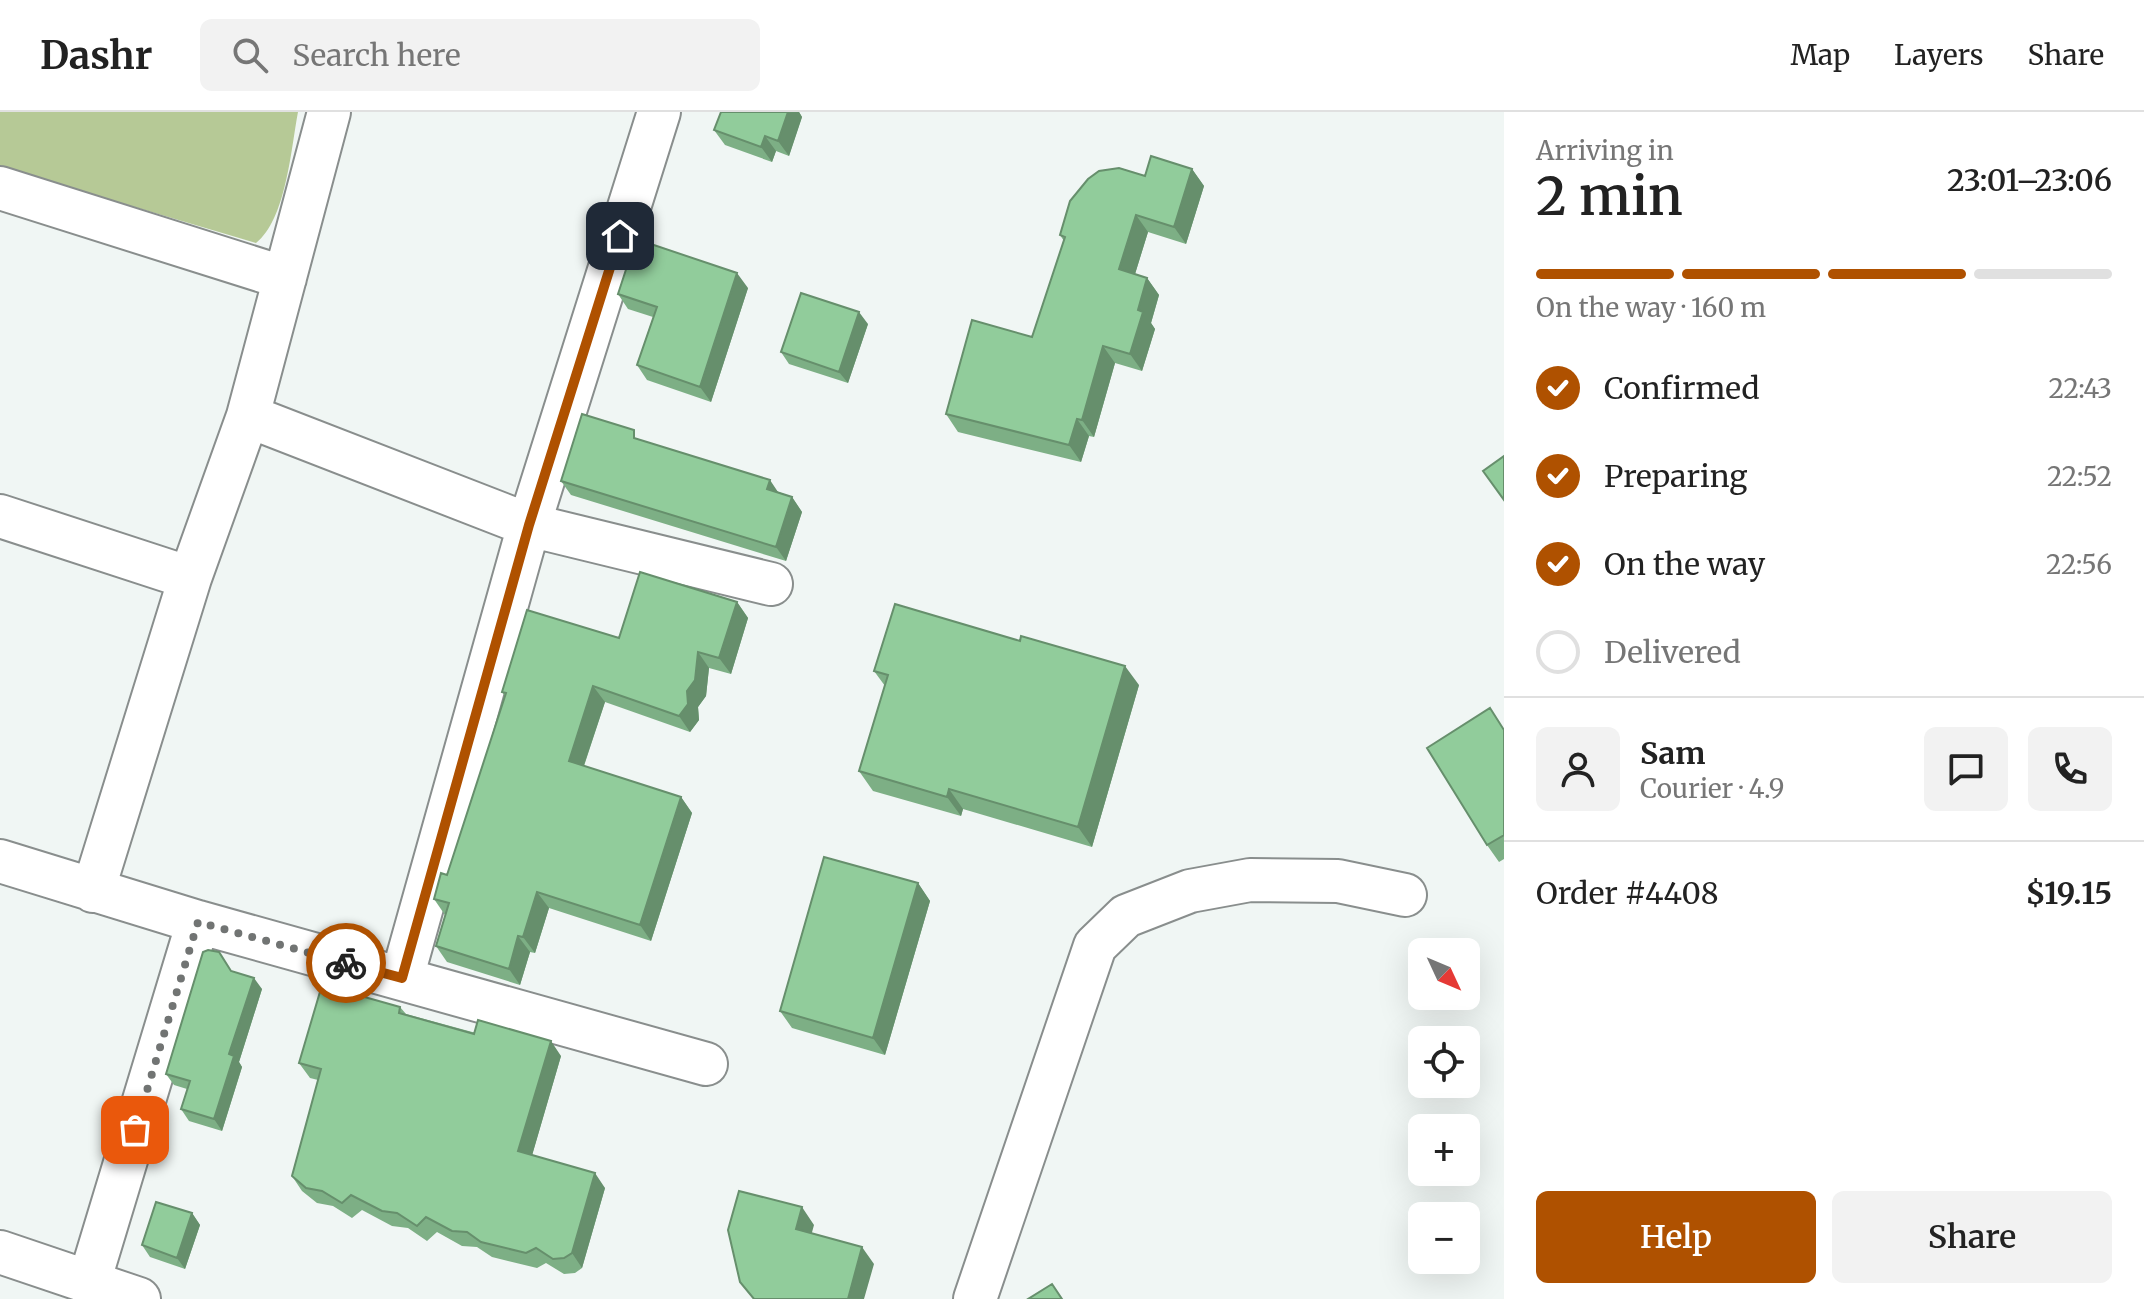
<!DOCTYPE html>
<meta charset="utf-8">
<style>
:root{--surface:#fff;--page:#f2f2f2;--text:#222;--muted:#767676;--line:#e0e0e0;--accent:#af5100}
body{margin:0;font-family:Merriweather,serif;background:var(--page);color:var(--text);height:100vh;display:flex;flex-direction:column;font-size:30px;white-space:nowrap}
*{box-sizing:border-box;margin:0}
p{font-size:26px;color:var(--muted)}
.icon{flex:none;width:44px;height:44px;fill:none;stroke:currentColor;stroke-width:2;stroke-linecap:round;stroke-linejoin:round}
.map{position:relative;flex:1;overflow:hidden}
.drawer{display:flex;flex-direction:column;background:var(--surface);width:640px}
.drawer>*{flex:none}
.needle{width:52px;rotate:134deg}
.controls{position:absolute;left:1408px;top:826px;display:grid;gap:16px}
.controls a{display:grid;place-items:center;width:72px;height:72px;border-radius:12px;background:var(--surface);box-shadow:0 8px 32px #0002;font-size:40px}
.pin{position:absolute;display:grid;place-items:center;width:68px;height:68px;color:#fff;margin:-34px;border-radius:16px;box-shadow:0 4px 12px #0006}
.courier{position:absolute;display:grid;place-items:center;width:80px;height:80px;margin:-40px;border:6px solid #af5100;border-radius:50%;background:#fff;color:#222;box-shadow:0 2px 10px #0007}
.overview em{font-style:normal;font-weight:600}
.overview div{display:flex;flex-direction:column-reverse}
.overview{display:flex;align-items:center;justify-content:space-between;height:136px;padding:0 32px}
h1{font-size:52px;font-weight:600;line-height:60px}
.bar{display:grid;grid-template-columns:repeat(4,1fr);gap:12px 8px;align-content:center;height:96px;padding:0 32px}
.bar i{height:10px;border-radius:6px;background:var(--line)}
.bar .on{background:var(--accent)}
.bar p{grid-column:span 4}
.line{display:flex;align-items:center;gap:20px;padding:0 32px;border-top:2px solid var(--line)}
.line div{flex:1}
.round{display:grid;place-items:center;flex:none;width:84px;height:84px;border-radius:12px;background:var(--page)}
ol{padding:0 32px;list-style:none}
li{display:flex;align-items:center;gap:24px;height:88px}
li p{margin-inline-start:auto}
li .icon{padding:8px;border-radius:50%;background:var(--accent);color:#fff;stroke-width:4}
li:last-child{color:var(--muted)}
li i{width:44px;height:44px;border:4px solid var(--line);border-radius:50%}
.button{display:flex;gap:16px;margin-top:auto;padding:16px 32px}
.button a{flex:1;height:92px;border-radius:12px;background:var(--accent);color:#fff;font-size:32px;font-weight:600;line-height:92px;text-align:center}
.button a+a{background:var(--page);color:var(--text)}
header{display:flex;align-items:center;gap:48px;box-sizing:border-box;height:112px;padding:0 40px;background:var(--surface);border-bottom:2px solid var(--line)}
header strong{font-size:38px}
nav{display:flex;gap:44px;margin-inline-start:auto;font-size:28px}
.search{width:560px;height:72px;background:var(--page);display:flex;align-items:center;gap:20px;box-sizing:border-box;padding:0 28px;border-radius:12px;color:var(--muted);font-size:30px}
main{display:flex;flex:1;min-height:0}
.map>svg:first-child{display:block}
.green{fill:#b6c996}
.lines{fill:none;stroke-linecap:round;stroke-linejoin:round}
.minor-casing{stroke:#898e8d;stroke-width:46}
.minor{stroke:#fff;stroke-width:42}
.wall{fill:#7daf85}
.shaded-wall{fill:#668f6c}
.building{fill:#91cc9b;stroke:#668f6c;stroke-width:2}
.done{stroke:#717473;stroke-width:8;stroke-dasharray:0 14.4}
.route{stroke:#af5100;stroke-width:10}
</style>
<header>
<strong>Dashr</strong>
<div class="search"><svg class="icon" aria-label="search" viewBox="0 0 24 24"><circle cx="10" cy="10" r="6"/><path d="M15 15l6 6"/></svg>Search here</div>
<nav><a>Map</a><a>Layers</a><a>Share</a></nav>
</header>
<main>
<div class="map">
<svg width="1504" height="1187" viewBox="0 0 1504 1187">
<rect width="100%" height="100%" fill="#f0f6f4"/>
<path class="green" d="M 0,0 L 298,0 C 291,37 286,108 256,131 L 0,55 Z"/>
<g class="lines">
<g class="minor-casing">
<path id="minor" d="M 0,76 L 285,166
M 248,304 L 529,413 L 771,472
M 0,404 L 190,466
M 0,749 L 198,810 L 706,952
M 93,779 L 190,466 L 248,304 L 329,0
M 402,866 L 529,413 L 659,0
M 0,1140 L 139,1187
M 90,1167 L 198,810
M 975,1187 L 1095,834 L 1126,804 L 1190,779 L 1250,768 L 1338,769 L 1405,783"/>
</g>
<use href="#minor" class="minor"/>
</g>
<path class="wall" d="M 721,0 L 799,0 L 802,5 L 789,44 L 776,39 L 772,50 L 725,33 L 714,18 Z
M 1192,57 L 1204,74 L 1186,132 L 1148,120 L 1135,162 L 1147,166 L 1159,183 L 1151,211 L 1155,217 L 1142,259 L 1115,251 L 1094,325 L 1089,324 L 1081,350 L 958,320 L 946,302 L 1032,225 L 1064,129 L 1060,123 L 1145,64 Z
M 748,176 L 711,290 L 647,268 L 637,253 L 653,205 L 628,197 L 618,182 Z
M 868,212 L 848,271 L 789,252 L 781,240 Z
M 640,328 L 792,385 L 802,400 L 786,449 L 571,383 L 561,369 Z
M 737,490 L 748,506 L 731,562 L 709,556 L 706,584 L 698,595 L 699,608 L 690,620 L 605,590 L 584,654 L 681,685 L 692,701 L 651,829 L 549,796 L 535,841 L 530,840 L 520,873 L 447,850 L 436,834 L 445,803 L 434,787 L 447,763 L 505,584 L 502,580 L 619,526 Z
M 874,559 L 1139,573 L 1092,735 L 963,697 L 961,704 L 873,679 L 859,659 L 885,574 Z
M 1504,616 L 1504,747 L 1499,750 L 1487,733 Z
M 918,771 L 930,789 L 885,943 L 792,916 L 780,899 Z
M 232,859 L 262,877 L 239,950 L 242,955 L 222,1019 L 189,1009 L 181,997 L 187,977 L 174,973 L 166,962 Z
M 400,895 L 406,902 L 561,944 L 532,1043 L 605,1076 L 582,1156 L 575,1161 L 564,1162 L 546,1151 L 537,1156 L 492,1145 L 477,1135 L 462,1134 L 437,1120 L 427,1129 L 408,1116 L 392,1114 L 362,1098 L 352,1106 L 333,1094 L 317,1091 L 302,1079 L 292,1064 L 318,968 L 310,966 L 299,951 Z
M 192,1101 L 200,1113 L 185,1157 L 150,1145 L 142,1133 Z"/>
<path class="shaded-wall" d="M 788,0 L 799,0 L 802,5 L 789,44 L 778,29 Z
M 765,24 L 776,39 L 772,50 L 761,35 Z
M 1192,57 L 1204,74 L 1186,132 L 1174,115 Z
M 1136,103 L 1148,120 L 1131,175 L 1119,157 Z
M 737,161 L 748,176 L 711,290 L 700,275 Z
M 1147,166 L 1159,183 L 1151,211 L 1155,217 L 1142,259 L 1130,242 L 1138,198 Z
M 859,200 L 868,212 L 848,271 L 839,260 Z
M 1103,234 L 1115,251 L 1094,325 L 1082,308 Z
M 1077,307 L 1089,324 L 1081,350 L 1069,333 Z
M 770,368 L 780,383 L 767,377 Z
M 792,385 L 802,400 L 786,449 L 776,435 Z
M 737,490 L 748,506 L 731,562 L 719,546 Z
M 698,540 L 709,556 L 706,584 L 698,595 L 699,608 L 690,620 L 679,604 Z
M 1125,554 L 1139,573 L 1092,735 L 1078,715 Z
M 593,574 L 605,590 L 580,665 L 569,649 Z
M 949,677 L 963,697 L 961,704 L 947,685 Z
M 681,685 L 692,701 L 651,829 L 640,813 Z
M 918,771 L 930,789 L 885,943 L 873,926 Z
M 537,780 L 549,796 L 535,841 L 523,825 Z
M 518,824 L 530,840 L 520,873 L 509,857 Z
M 254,866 L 262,877 L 239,950 L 242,955 L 222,1019 L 214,1007 L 229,942 Z
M 551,929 L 561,944 L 529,1054 L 518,1039 Z
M 595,1061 L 605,1076 L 582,1156 L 572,1141 Z
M 802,1095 L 814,1113 L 808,1135 L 796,1117 Z
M 192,1101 L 200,1113 L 185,1157 L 177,1146 Z
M 862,1135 L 874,1152 L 864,1187 L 848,1187 Z"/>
<path class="building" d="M 721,0 L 788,0 L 778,29 L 765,24 L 761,35 L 714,18 Z
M 1151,44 L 1192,57 L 1174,115 L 1136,103 L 1119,157 L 1147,166 L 1138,198 L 1143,200 L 1130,242 L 1103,234 L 1082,308 L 1077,307 L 1069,333 L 946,302 L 972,208 L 1032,225 L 1065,125 L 1060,123 L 1070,89 L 1088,67 L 1099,59 L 1119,56 L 1145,64 Z
M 636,127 L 737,161 L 700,275 L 637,253 L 657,195 L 618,182 Z
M 801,181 L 859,200 L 839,260 L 781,240 Z
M 582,302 L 634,318 L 634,326 L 770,368 L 767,377 L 792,385 L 776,435 L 561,369 Z
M 1504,344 L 1504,388 L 1483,359 Z
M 640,460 L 737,490 L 719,546 L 698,540 L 695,568 L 687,579 L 688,592 L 679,604 L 593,574 L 569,649 L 681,685 L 640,813 L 537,780 L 523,825 L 518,824 L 509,857 L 436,834 L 449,791 L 434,787 L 441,761 L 447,763 L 506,581 L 502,580 L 527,498 L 619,526 Z
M 895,492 L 1020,529 L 1021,524 L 1125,554 L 1078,715 L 949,677 L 947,685 L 859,659 L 888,563 L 874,559 Z
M 1490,596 L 1504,618 L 1504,723 L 1487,733 L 1427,636 Z
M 824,745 L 918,771 L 873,926 L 780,899 Z
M 208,838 L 219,840 L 231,859 L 254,866 L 229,942 L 234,944 L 214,1007 L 181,997 L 190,969 L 166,962 L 203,840 Z
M 322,873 L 400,895 L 399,901 L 474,922 L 478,908 L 551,929 L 518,1039 L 595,1061 L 572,1141 L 564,1146 L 553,1147 L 536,1136 L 526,1141 L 481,1130 L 467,1120 L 452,1119 L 426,1105 L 417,1114 L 397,1101 L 382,1099 L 351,1083 L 342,1091 L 322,1079 L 306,1076 L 292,1064 L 321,957 L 299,951 Z
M 739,1079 L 802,1095 L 796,1117 L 862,1135 L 848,1187 L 754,1187 L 740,1170 L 728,1118 Z
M 156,1090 L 192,1101 L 177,1146 L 142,1133 Z
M 1052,1172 L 1062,1187 L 1028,1187 Z"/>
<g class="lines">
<path class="done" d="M 135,1018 L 198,810 L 346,851"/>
<path class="route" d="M 346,851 L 402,866 L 529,413 L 620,124"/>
</g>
</svg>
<div class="controls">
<a><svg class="needle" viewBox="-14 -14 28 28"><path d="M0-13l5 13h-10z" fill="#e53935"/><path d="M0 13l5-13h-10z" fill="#767676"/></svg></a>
<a><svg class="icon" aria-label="locate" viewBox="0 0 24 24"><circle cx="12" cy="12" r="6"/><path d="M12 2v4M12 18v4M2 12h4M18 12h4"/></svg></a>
<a>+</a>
<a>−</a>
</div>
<div class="pin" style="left:135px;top:1018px;background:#ea580c"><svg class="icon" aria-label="bag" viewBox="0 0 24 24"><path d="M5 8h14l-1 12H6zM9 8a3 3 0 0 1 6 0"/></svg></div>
<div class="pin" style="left:620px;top:124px;background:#1f2937"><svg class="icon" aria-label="home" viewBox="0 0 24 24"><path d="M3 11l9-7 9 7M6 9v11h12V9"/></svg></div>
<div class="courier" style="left:346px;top:851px"><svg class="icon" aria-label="bike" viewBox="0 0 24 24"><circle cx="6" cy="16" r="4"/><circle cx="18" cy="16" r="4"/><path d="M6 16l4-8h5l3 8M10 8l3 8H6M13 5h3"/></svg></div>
</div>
<section class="drawer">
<div class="overview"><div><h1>2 min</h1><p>Arriving in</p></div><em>23:01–23:06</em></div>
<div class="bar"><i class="on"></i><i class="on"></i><i class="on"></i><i></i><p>On the way · 160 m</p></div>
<ol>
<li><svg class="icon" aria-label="check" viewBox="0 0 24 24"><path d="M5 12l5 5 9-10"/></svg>Confirmed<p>22:43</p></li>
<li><svg class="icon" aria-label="check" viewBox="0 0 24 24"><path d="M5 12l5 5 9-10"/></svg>Preparing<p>22:52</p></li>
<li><svg class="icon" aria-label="check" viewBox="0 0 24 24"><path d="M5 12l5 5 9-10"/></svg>On the way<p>22:56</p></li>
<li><i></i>Delivered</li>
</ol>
<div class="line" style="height:144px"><a class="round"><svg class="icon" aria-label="person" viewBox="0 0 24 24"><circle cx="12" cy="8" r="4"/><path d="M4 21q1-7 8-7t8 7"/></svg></a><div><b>Sam</b><p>Courier · 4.9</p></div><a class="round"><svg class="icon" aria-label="chat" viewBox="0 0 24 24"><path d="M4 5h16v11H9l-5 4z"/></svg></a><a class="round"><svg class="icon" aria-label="phone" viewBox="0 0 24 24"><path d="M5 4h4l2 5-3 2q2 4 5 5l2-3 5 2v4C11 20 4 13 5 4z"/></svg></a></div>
<div class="line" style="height:104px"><div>Order #4408</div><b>$19.15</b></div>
<div class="button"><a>Help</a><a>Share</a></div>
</section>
</main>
